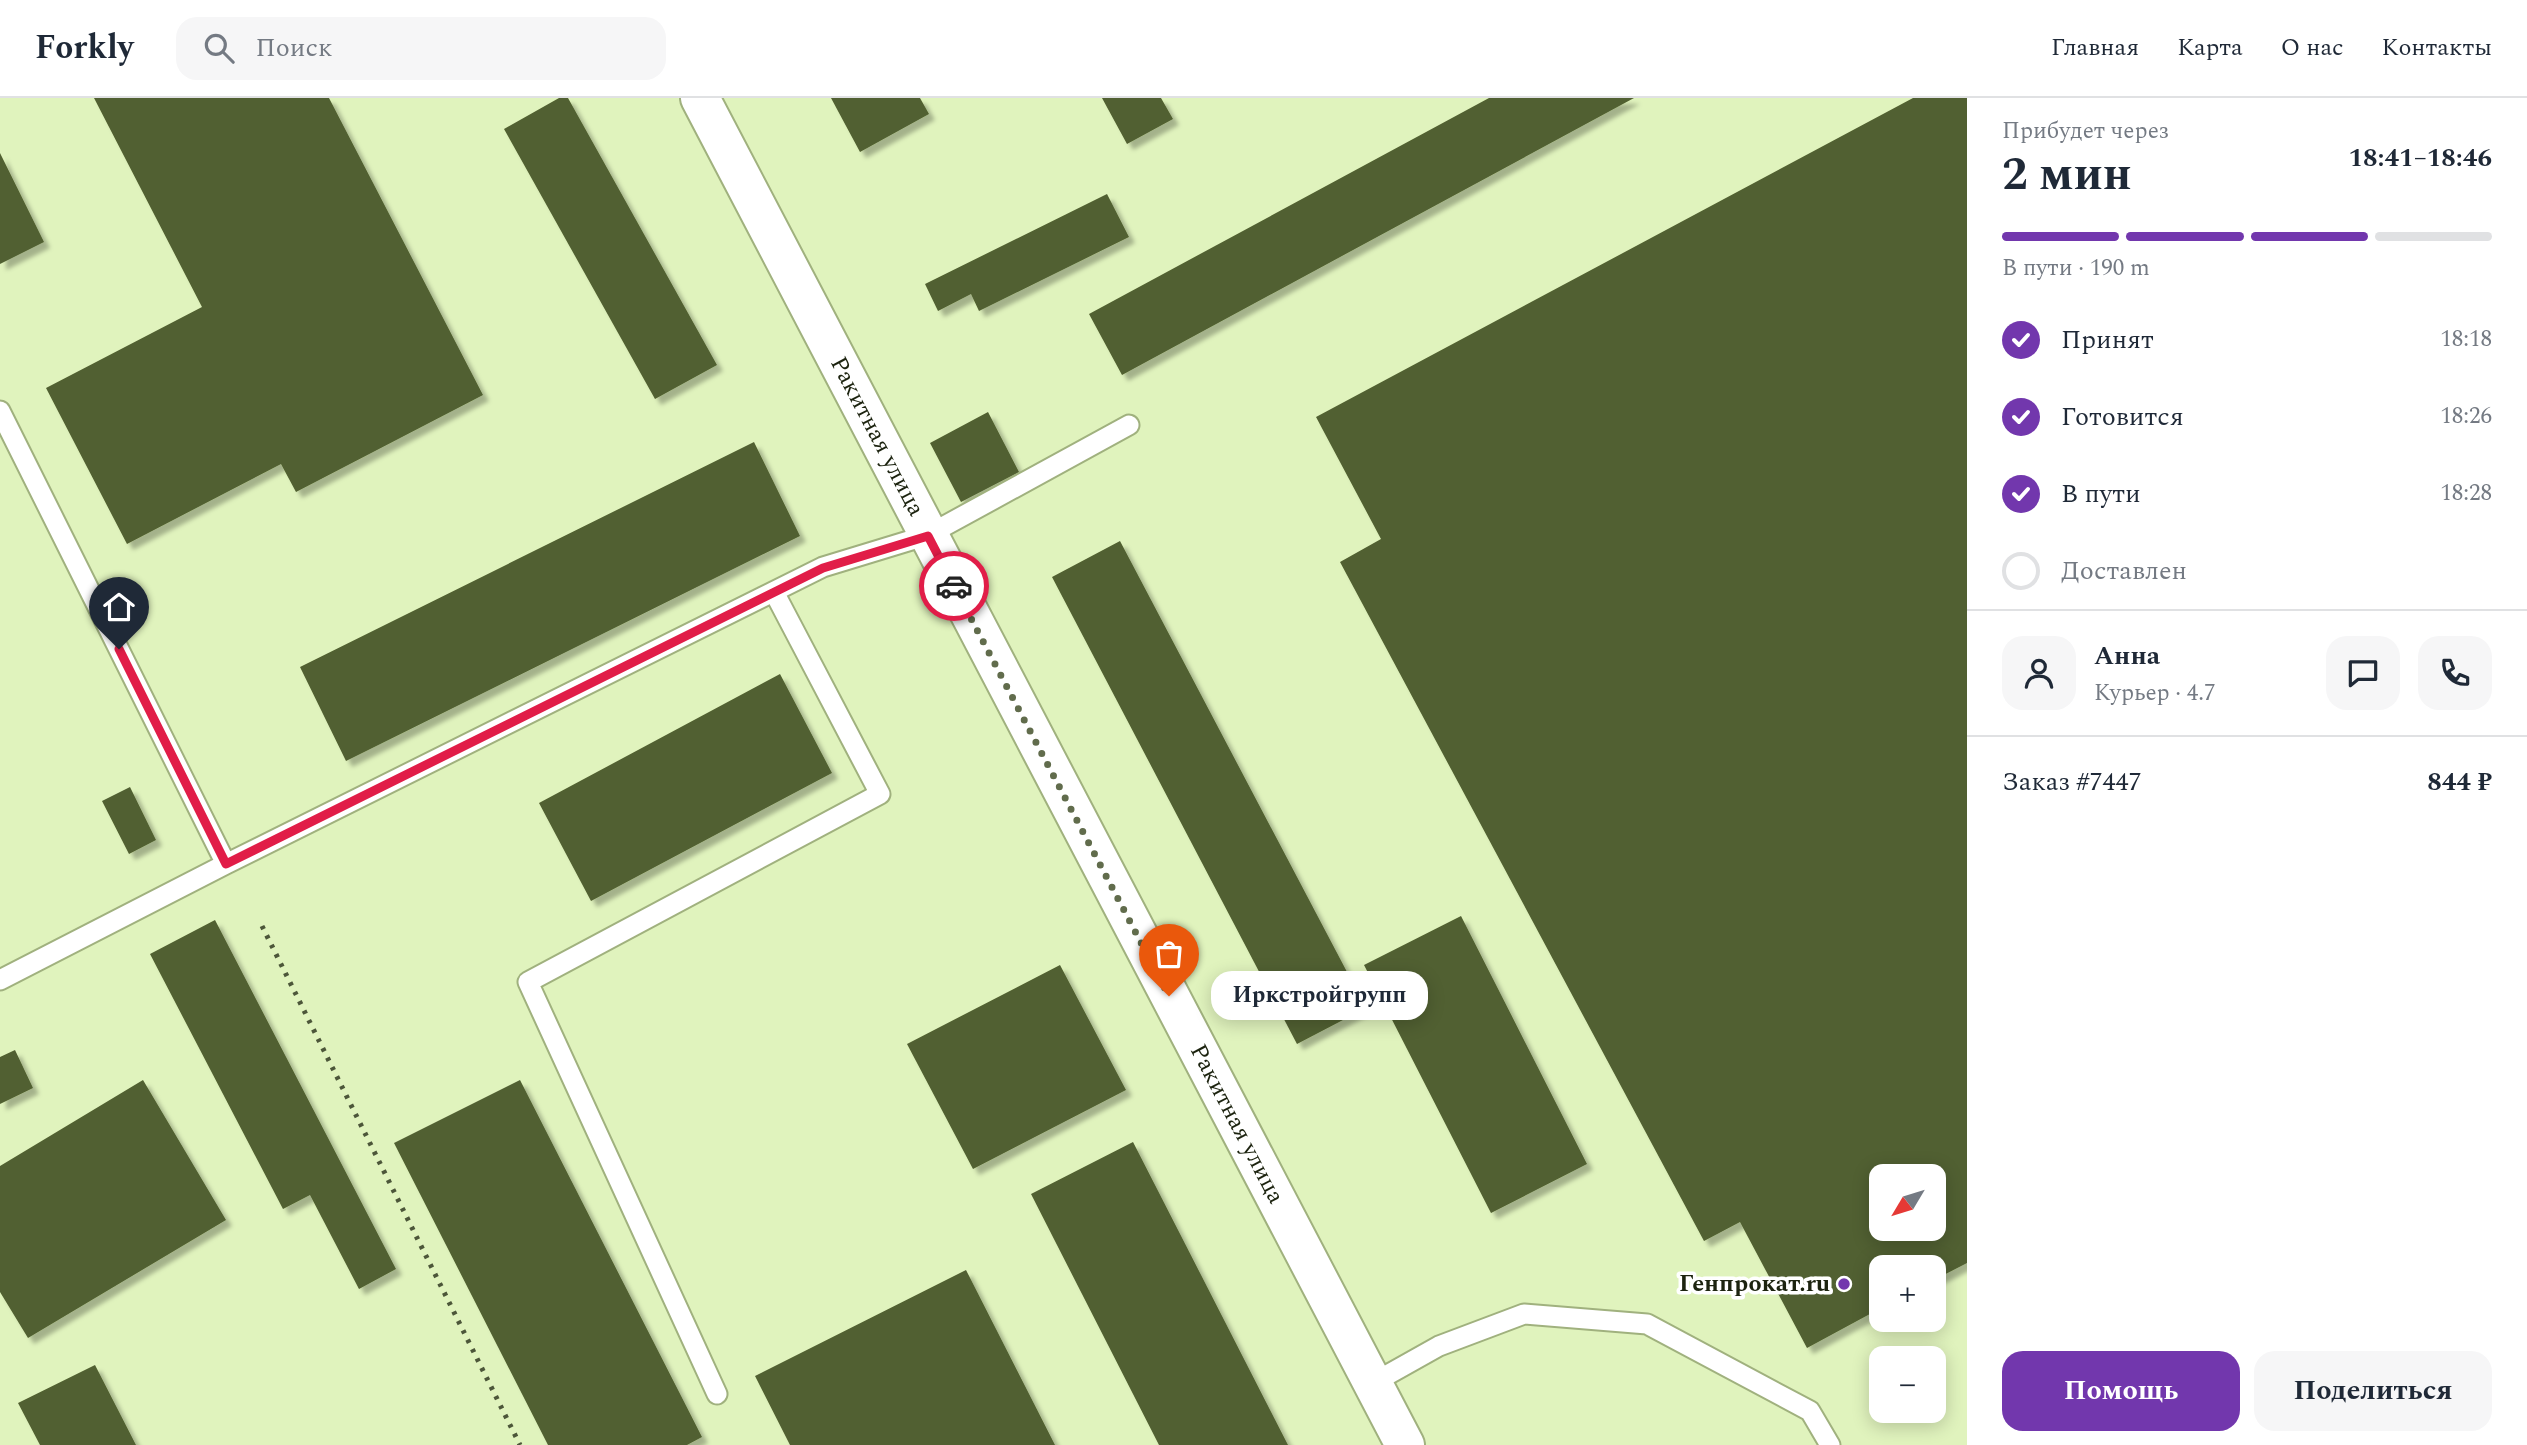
<!DOCTYPE html>
<html lang="ru">
<meta charset="utf-8">
<style>
:root{--surface:#fff;--page:#f6f6f7;--text:#1f2937;--muted:#747a83;--line:#e0e1e3;--accent:#7237ad}
body{margin:0;font-family:Spectral,serif;background:var(--page);color:var(--text);height:100vh;display:flex;flex-direction:column;font-size:26px;white-space:nowrap}
*{box-sizing:border-box;margin:0}
p{font-size:23px;color:var(--muted)}
.icon{flex:none;width:38px;height:38px;fill:none;stroke:currentColor;stroke-width:2;stroke-linecap:round;stroke-linejoin:round}
.map{position:relative;flex:1;overflow:hidden}
.side{display:flex;flex-direction:column;background:var(--surface);width:560px}
.side>*{flex:none}
.needle{width:46px;rotate:232deg}
.fabs{position:absolute;left:1869px;top:1066px;display:grid;gap:14px}
.fabs a{display:grid;place-items:center;width:77px;height:77px;border-radius:14px;background:var(--surface);box-shadow:0 4px 18px #0003;font-size:35px}
.pin{position:absolute;display:grid;place-items:center;width:60px;height:60px;color:#fff;margin:-72px -30px;border-radius:50% 50% 50% 0;rotate:-45deg;box-shadow:0 0 7px #0007}
.pin .icon{rotate:45deg}
.courier{position:absolute;display:grid;place-items:center;width:70px;height:70px;margin:-35px;border:5px solid #e11d48;border-radius:50%;background:#fff;color:#222;box-shadow:0 2px 9px #0007}
.bubble{position:absolute;height:49px;border-radius:21px;background:var(--surface);box-shadow:0 4px 18px #0003;font-size:23px;font-weight:700;line-height:49px;text-align:center}
.overview em{font-style:normal;font-weight:700}
.overview div{display:flex;flex-direction:column-reverse}
.overview{display:flex;align-items:center;justify-content:space-between;height:119px;padding:0 35px}
h1{font-size:46px;font-weight:700;line-height:52px}
.bar{display:grid;grid-template-columns:repeat(4,1fr);gap:10px 7px;align-content:center;height:84px;padding:0 35px}
.bar i{height:9px;border-radius:5px;background:var(--line)}
.bar .current{background:var(--accent)}
.bar p{grid-column:span 4}
.line{display:flex;align-items:center;gap:18px;padding:0 35px;border-top:2px solid var(--line)}
.line div{flex:1}
.round{display:grid;place-items:center;flex:none;width:74px;height:74px;border-radius:21px;background:var(--page)}
ol{padding:0 35px;list-style:none}
li{display:flex;align-items:center;gap:21px;height:77px}
li p{margin-inline-start:auto}
li .icon{padding:7px;border-radius:50%;background:var(--accent);color:#fff;stroke-width:4}
li:last-child{color:var(--muted)}
li i{width:38px;height:38px;border:4px solid var(--line);border-radius:50%}
.action{display:flex;gap:14px;margin-top:auto;padding:14px 35px}
.action a{flex:1;height:80px;border-radius:21px;background:var(--accent);color:#fff;font-size:28px;font-weight:700;line-height:80px;text-align:center}
.action a+a{background:var(--page);color:var(--text)}
header{display:flex;align-items:center;gap:42px;box-sizing:border-box;height:98px;padding:0 35px;background:var(--surface);border-bottom:2px solid var(--line)}
header strong{font-size:33px}
nav{display:flex;gap:38px;margin-inline-start:auto;font-size:24px}
.search{width:490px;height:63px;background:var(--page);display:flex;align-items:center;gap:18px;box-sizing:border-box;padding:0 24px;border-radius:21px;color:var(--muted);font-size:26px}
main{display:flex;flex:1;min-height:0}
.map>svg:first-child{display:block}
.building{fill:#516030;fill-rule:evenodd;filter:url(#shadow)}
.lines{fill:none;stroke-linecap:round;stroke-linejoin:round}
.service-casing{stroke:#a0b17e;stroke-width:23}
.minor-casing{stroke:#a0b17e;stroke-width:42}
.service{stroke:#fff;stroke-width:19}
.minor{stroke:#fff;stroke-width:38}
.rail{stroke:#4c5639;stroke-width:5;stroke-dasharray:3.5 7;stroke-linecap:butt}
.done{stroke:#616c4c;stroke-width:7;stroke-dasharray:0 12.6}
.route{stroke:#e11d48;stroke-width:9}
.poi-dot{fill:#7237ad;stroke:#fff;stroke-width:2.5}
.labels{text-anchor:middle;dominant-baseline:central;stroke-width:7;stroke-linejoin:round;paint-order:stroke}
.street-label{font-size:24px;fill:#1c230f;stroke:#fff}
.poi-label{font-size:24px;font-weight:bold;fill:#1c230f;stroke:#fff;text-anchor:end}
</style>
<header>
<strong>Forkly</strong>
<div class="search"><svg class="icon" aria-label="search" viewBox="0 0 24 24"><circle cx="10" cy="10" r="6"/><path d="M15 15l6 6"/></svg>Поиск</div>
<nav><a>Главная</a><a>Карта</a><a>О нас</a><a>Контакты</a></nav>
</header>
<main>
<div class="map">
<svg width="1967" height="1347" viewBox="0 0 1967 1347">
<defs>
<filter id="shadow"><feDropShadow dx="6" dy="6" stdDeviation="2" flood-color="#0004"/></filter>
</defs>
<rect width="100%" height="100%" fill="#e0f3bd"/>
<path class="building" d="M 94,0 L 329,0 L 483,297 L 296,394 L 281,366 L 127,446 L 46,290 L 202,209 Z
M 559,0 L 568,0 L 717,267 L 655,301 L 504,31 Z
M 831,0 L 920,0 L 929,16 L 860,54 Z
M 1102,0 L 1161,0 L 1173,21 L 1127,46 Z
M 1489,0 L 1634,0 L 1122,277 L 1089,216 Z
M 1913,0 L 1967,0 L 1967,1165 L 1934,1182 L 1934,1169 L 1881,1169 L 1881,1210 L 1807,1250 L 1740,1124 L 1704,1143 L 1340,464 L 1381,441 L 1316,319 ZM 1881,1078 L 1934,1078 L 1934,1130 L 1881,1130 Z
M 0,55 L 44,144 L 0,166 Z
M 1107,96 L 1129,139 L 979,213 L 971,196 L 938,213 L 925,186 Z
M 988,314 L 1019,374 L 961,404 L 930,345 Z
M 754,344 L 800,438 L 346,663 L 300,569 Z
M 1120,443 L 1366,910 L 1297,946 L 1052,479 Z
M 780,576 L 832,675 L 591,803 L 539,705 Z
M 130,689 L 156,742 L 129,756 L 102,703 Z
M 1461,818 L 1587,1066 L 1491,1115 L 1364,867 Z
M 215,822 L 396,1171 L 359,1191 L 310,1097 L 283,1111 L 150,856 Z
M 1060,867 L 1126,992 L 973,1071 L 907,946 Z
M 15,952 L 33,990 L 0,1006 L 0,959 Z
M 143,982 L 226,1122 L 28,1240 L 0,1194 L 0,1068 Z
M 520,982 L 702,1339 L 687,1347 L 548,1347 L 394,1045 Z
M 1133,1044 L 1288,1347 L 1159,1347 L 1031,1096 Z
M 966,1172 L 1055,1347 L 790,1347 L 755,1278 Z
M 95,1267 L 136,1347 L 40,1347 L 18,1305 Z"/>
<g class="lines">
<g class="service-casing">
<path id="service" d="M 0,313 L 226,766
M 0,882 L 226,766 L 823,469 L 928,437 L 1129,327
M 1373,1285 L 1439,1248 L 1524,1216 L 1647,1226 L 1810,1313 L 1830,1347
M 717,1296 L 528,884 L 880,696 L 774,494"/>
</g>
<g class="minor-casing">
<g id="minor">
<path id="s1" d="M 700,0 L 1405,1347"/>
</g>
</g>
<use href="#service" class="service"/>
<use href="#minor" class="minor"/>
<path class="rail" d="M 262,828 L 520,1347"/>
</g>
<g class="lines">
<path class="done" d="M 954,488 L 1169,898"/>
<path class="route" d="M 119,551 L 226,766 L 823,470 L 928,438 L 954,488"/>
</g>
<circle class="poi-dot" cx="1844" cy="1186" r="7"/>
<g class="labels">
<g class="street-label">
<text stroke="none"><textPath href="#s1" startOffset="382">Ракитная улица</textPath></text>
<text stroke="none"><textPath href="#s1" startOffset="1158">Ракитная улица</textPath></text>
</g>
<g class="poi-label">
<text x="1830" y="1186">Генпрокат.ru</text>
</g>
</g>
</svg>
<div class="fabs">
<a><svg class="needle" viewBox="-14 -14 28 28"><path d="M0-13l5 13h-10z" fill="#e53935"/><path d="M0 13l5-13h-10z" fill="#747a83"/></svg></a>
<a>+</a>
<a>−</a>
</div>
<div class="pin" style="left:1169px;top:898px;background:#ea580c"><svg class="icon" aria-label="bag" viewBox="0 0 24 24"><path d="M5 8h14l-1 12H6zM9 8a3 3 0 0 1 6 0"/></svg></div>
<div class="pin" style="left:119px;top:551px;background:#1f2937"><svg class="icon" aria-label="home" viewBox="0 0 24 24"><path d="M3 11l9-7 9 7M6 9v11h12V9"/></svg></div>
<div class="courier" style="left:954px;top:488px"><svg class="icon" aria-label="car" viewBox="0 0 24 24"><path d="M5 17H2v-5l4-1 3-4h7l3 4 3 1v5h-3M9 17h6M6 11h13"/><circle cx="7" cy="17" r="2"/><circle cx="17" cy="17" r="2"/></svg></div>
<div class="bubble" style="left:1211px;top:873px;width:217px">Иркстройгрупп</div>
</div>
<section class="side">
<div class="overview"><div><h1>2 мин</h1><p>Прибудет через</p></div><em>18:41–18:46</em></div>
<div class="bar"><i class="current"></i><i class="current"></i><i class="current"></i><i></i><p>В пути · 190 m</p></div>
<ol>
<li><svg class="icon" aria-label="check" viewBox="0 0 24 24"><path d="M5 12l5 5 9-10"/></svg>Принят<p>18:18</p></li>
<li><svg class="icon" aria-label="check" viewBox="0 0 24 24"><path d="M5 12l5 5 9-10"/></svg>Готовится<p>18:26</p></li>
<li><svg class="icon" aria-label="check" viewBox="0 0 24 24"><path d="M5 12l5 5 9-10"/></svg>В пути<p>18:28</p></li>
<li><i></i>Доставлен</li>
</ol>
<div class="line" style="height:126px"><a class="round"><svg class="icon" aria-label="person" viewBox="0 0 24 24"><circle cx="12" cy="8" r="4"/><path d="M4 21q1-7 8-7t8 7"/></svg></a><div><b>Анна</b><p>Курьер · 4.7</p></div><a class="round"><svg class="icon" aria-label="chat" viewBox="0 0 24 24"><path d="M4 5h16v11H9l-5 4z"/></svg></a><a class="round"><svg class="icon" aria-label="phone" viewBox="0 0 24 24"><path d="M5 4h4l2 5-3 2q2 4 5 5l2-3 5 2v4C11 20 4 13 5 4z"/></svg></a></div>
<div class="line" style="height:91px"><div>Заказ #7447</div><b>844 ₽</b></div>
<div class="action"><a>Помощь</a><a>Поделиться</a></div>
</section>
</main>
